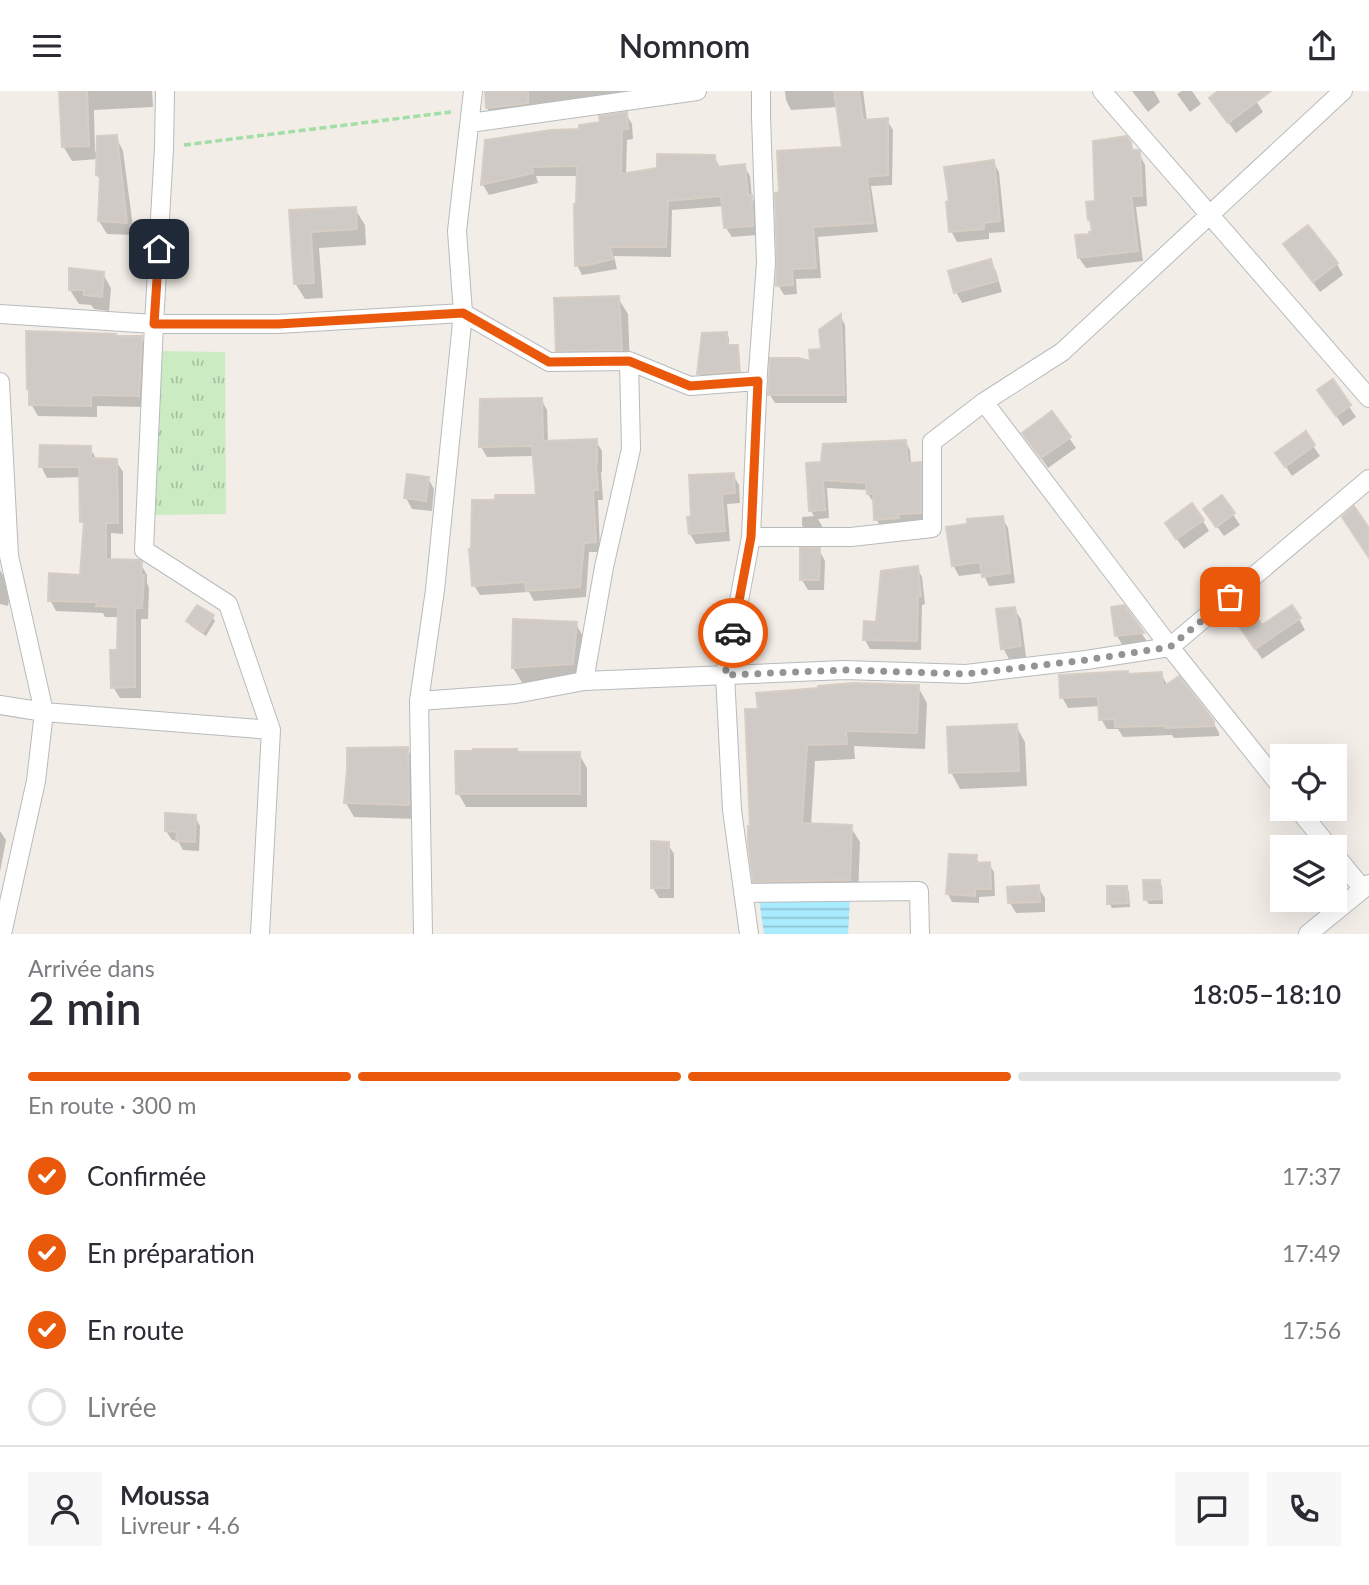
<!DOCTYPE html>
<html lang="fr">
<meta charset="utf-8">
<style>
:root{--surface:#fff;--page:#f7f7f7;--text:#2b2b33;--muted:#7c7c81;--line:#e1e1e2;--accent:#ea580c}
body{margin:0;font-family:Lato,sans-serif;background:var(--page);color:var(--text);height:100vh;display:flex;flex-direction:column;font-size:26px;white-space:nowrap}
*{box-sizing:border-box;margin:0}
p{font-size:23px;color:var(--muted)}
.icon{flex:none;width:38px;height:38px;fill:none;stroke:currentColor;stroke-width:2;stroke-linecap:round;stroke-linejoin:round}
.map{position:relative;height:843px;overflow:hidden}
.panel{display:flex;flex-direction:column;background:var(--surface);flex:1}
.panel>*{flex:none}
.fabs{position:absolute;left:1270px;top:653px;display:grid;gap:14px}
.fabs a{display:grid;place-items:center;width:77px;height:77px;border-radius:0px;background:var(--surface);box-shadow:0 7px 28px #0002;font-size:35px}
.pin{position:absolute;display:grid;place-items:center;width:60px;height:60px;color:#fff;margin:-30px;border-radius:14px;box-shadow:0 4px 10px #0006}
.courier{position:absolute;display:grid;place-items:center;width:70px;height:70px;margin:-35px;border:5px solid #ea580c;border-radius:50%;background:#fff;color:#222;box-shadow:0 2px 9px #0007}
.headline em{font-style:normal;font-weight:600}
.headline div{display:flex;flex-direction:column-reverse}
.headline{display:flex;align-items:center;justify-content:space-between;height:119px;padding:0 28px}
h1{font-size:46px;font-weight:600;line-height:52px}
.bar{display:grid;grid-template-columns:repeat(4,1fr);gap:10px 7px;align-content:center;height:84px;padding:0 28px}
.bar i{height:9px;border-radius:5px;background:var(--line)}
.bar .current{background:var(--accent)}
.bar p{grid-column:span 4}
.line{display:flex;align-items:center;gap:18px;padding:0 28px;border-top:2px solid var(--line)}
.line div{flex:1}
.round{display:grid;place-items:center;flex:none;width:74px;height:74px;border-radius:0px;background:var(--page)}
ol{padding:0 28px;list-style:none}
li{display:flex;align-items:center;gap:21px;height:77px}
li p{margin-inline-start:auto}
li .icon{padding:7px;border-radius:50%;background:var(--accent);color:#fff;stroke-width:4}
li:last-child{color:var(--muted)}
li i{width:38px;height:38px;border:4px solid var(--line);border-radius:50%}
header{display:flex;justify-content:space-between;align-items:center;height:91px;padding:0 28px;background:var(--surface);font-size:32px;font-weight:600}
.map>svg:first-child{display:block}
.grass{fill:url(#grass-tufts)}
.water{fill:url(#water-rules)}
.shadow{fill:#0003}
.building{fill:#cfcac6;stroke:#d7cdc4;stroke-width:2}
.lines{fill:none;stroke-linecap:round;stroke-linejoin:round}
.street-casing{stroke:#b7bbbe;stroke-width:20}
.path{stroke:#a3dea6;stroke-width:3.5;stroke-dasharray:7 3.5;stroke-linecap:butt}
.street{stroke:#fff;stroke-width:18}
.done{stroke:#929594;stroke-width:7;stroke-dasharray:0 12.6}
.route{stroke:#ea580c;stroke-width:9}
</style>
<header><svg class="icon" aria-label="menu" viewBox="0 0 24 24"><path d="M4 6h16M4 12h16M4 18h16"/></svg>Nomnom<svg class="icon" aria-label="share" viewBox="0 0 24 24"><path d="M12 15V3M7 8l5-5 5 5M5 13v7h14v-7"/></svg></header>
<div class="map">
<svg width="1369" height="843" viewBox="0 0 1369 843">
<defs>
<pattern id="grass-tufts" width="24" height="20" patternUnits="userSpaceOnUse" patternTransform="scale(1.75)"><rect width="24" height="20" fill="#cbebc2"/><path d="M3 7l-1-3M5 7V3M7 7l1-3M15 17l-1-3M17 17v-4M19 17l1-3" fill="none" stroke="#a8c2a1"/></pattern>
<pattern id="water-rules" width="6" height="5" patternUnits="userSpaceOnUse" patternTransform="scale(1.75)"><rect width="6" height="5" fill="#a9ecff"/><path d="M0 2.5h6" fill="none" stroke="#8dc3d2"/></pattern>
</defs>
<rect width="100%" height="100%" fill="#f2ede7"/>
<path class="grass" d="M 151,260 L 225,261 L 226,423 L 151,424 Z"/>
<path class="water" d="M 759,808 L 850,808 L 848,843 L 764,843 Z"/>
<path class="shadow" d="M 60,0 L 152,0 L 153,16 L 94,19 L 95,61 L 98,61 L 116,46 L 123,60 L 134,144 L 107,143 L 99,130 L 101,90 L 97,84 L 98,68 L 72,70 L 63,55 Z
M 487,0 L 633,0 L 633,12 L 496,31 L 487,17 Z
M 785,0 L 863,0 L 867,30 L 887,29 L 893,39 L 892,94 L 871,95 L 878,141 L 818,146 L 821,187 L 796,188 L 797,203 L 784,204 L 778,194 L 844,58 L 838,16 L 791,19 L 786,9 Z
M 1132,0 L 1154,0 L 1160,11 L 1148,21 Z
M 1182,0 L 1192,0 L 1201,13 L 1190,21 L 1177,3 Z
M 1221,0 L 1250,0 L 1263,21 L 1236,42 L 1211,8 Z
M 626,23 L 632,33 L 633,48 L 627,49 L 626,84 L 714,65 L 720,77 L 744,75 L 750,85 L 752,107 L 757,115 L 758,144 L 732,146 L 726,137 L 724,115 L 672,119 L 671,166 L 614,165 L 617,178 L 582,184 L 577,174 L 579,85 L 536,85 L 538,92 L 489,104 L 483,94 L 486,51 L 581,40 Z
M 1130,52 L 1135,61 L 1139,62 L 1145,74 L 1147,115 L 1136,116 L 1143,170 L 1086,177 L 1079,167 L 1077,146 L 1091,144 L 1094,141 L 1089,128 Z
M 993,71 L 999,81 L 1005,141 L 989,142 L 989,148 L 957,151 L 951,140 Z
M 355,118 L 365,134 L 366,154 L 319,157 L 323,207 L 305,208 L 295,192 L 291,121 Z
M 1292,164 L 1337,173 L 1343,184 L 1320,201 Z
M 990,170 L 996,180 L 1002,201 L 962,212 L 956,201 Z
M 103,183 L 111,197 L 109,220 L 94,218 L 91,214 L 79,213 L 70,199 Z
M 618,207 L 628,223 L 630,275 L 567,275 L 558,259 Z
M 841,226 L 845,234 L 847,312 L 775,312 L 770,304 L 812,272 L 823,260 Z
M 726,242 L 729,247 L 729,256 L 737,255 L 739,260 L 741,284 L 702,287 L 699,283 Z
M 116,247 L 141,247 L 148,258 L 145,316 L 97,315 L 97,326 L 38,325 L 31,313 L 31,302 L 28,297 Z
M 1332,290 L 1356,326 L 1343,335 L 1326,310 Z
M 541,308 L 547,319 L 548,352 L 596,350 L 602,360 L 602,381 L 601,381 L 603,409 L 598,409 L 600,461 L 589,461 L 586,506 L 534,510 L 529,501 L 480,504 L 474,494 L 538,406 L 535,365 L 487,366 L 481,356 Z
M 1024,343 L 1069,347 L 1076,357 L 1048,377 Z
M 1305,343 L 1320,365 L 1292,385 L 1284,373 Z
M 905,350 L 910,359 L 911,374 L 920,373 L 924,381 L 924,429 L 902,431 L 902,435 L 881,436 L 876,428 L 875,411 L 873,411 L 868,403 L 868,399 L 827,397 L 829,427 L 818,428 L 822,435 L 823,445 L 809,445 L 802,434 L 802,426 L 814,425 L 811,420 L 823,373 Z
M 90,357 L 97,369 L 116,370 L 123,381 L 123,443 L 111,442 L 111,470 L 140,472 L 147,484 L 147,492 L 149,497 L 148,528 L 141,528 L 141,607 L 120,607 L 113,596 L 119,561 L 119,526 L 105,526 L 103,522 L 56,520 L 50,509 L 82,486 L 85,436 L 82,430 L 81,386 L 47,387 L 41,375 Z
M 733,384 L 739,394 L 740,412 L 727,413 L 730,450 L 696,453 L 690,443 Z
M 428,387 L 434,398 L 432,420 L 412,418 L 406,407 Z
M 1222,407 L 1240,434 L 1224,445 L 1212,429 Z
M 1002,426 L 1008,437 L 1015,492 L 989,495 L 983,482 L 959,485 L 953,474 Z
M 1203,430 L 1209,440 L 1184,458 L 1173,443 Z
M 819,459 L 825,470 L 824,499 L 808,499 L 802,489 Z
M 917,477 L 922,486 L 925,513 L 922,514 L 921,559 L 870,558 L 865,549 Z
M 0,479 L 4,486 L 9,509 L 8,515 L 0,513 Z
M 1123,516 L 1142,543 L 1148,552 L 1123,555 L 1117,545 Z
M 1014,518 L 1021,528 L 1026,566 L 1009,568 L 1003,557 Z
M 212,525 L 215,530 L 206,545 L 191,535 L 188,530 Z
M 1299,528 L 1305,539 L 1262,568 L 1238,532 L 1261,537 Z
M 576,533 L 585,549 L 581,589 L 523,593 L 513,577 Z
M 1161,583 L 1168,595 L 1213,631 L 1219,642 L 1219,645 L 1174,647 L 1172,644 L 1123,646 L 1118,638 L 1107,638 L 1101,628 L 1101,615 L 1068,617 L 1062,606 L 1128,584 Z
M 918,596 L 927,612 L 925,658 L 854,655 L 855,668 L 815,670 L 811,734 L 850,735 L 860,751 L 858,805 L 764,806 L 755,790 L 747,620 Z
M 1016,635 L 1025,651 L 1027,695 L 960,698 L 951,681 Z
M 407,658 L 416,672 L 417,728 L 354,726 L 346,712 Z
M 579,663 L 587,677 L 587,716 L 466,716 L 458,702 Z
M 195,726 L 200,735 L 199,760 L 183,759 L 178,750 L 172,749 L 166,740 Z
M 0,740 L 6,749 L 0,781 Z
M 668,753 L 674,763 L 674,807 L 659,807 L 653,797 Z
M 976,766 L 980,774 L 989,773 L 994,781 L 995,805 L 979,806 L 979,812 L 952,811 L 948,803 Z
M 1159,790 L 1162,795 L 1163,813 L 1149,813 L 1146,809 Z
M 1038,796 L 1045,807 L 1045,821 L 1016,822 L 1010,812 Z
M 1126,797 L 1129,801 L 1130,816 L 1112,817 L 1109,812 Z"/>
<path class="building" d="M 59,0 L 87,0 L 89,55 L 62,56 Z
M 485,0 L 528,0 L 528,12 L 486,17 Z
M 834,0 L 859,0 L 863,29 L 888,27 L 888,84 L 867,86 L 873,132 L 813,136 L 816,177 L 792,178 L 793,194 L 776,195 L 777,172 L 775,102 L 779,101 L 777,60 L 842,56 Z
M 1218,0 L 1271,0 L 1228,32 L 1209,7 Z
M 627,21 L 628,38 L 622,39 L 621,83 L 657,77 L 657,63 L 715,64 L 716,76 L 745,73 L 748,104 L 752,104 L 753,135 L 724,137 L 721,105 L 668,110 L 666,156 L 610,156 L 613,168 L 588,174 L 575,175 L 574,113 L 576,113 L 577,75 L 532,76 L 533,82 L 481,94 L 485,49 L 551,39 L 579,38 L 579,34 L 600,31 L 599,25 Z
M 117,44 L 127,132 L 98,130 L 100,85 L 96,84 L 97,45 Z
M 1126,45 L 1131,51 L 1132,59 L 1138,59 L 1140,61 L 1142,105 L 1131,105 L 1138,160 L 1078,167 L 1075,144 L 1089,143 L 1089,141 L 1092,140 L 1090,129 L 1088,129 L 1086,111 L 1095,110 L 1093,50 Z
M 994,69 L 1000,130 L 984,132 L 984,138 L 949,141 L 946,111 L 949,110 L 944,76 Z
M 356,116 L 357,138 L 311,141 L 314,192 L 294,193 L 289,119 Z
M 1308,134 L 1338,172 L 1313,191 L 1283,153 Z
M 991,168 L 997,190 L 954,202 L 948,180 Z
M 69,177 L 104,181 L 102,206 L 84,204 L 84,199 L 69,199 Z
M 619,205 L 622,259 L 556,260 L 554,207 Z
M 841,223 L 844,304 L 768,304 L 770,267 L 799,267 L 810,270 L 809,259 L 821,258 L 819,239 Z
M 26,240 L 116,243 L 116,245 L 142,245 L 139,305 L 91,304 L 91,315 L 29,314 L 29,298 L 27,298 Z
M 727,241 L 728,254 L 738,254 L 739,280 L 697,283 L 702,242 Z
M 1333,288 L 1351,314 L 1336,325 L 1317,299 Z
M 542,307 L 543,350 L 597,348 L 597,371 L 596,371 L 598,399 L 593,399 L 596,451 L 584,452 L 580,496 L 526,500 L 525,491 L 472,495 L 469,458 L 471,458 L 472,409 L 495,409 L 495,404 L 536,404 L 532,355 L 479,356 L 480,308 Z
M 1052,320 L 1071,346 L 1041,367 L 1022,342 Z
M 1306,340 L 1315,354 L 1285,376 L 1275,362 Z
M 906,349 L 908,372 L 921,371 L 921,422 L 898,423 L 899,427 L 874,429 L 873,403 L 867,403 L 866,392 L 823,389 L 825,419 L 809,420 L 806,372 L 821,371 L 823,353 Z
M 40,354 L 91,355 L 91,367 L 117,368 L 118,432 L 106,432 L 106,468 L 139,469 L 142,471 L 141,484 L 144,484 L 142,517 L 135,517 L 135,596 L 111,597 L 110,559 L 117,559 L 118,516 L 96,515 L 97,511 L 48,510 L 49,482 L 80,484 L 84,431 L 80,431 L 79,376 L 39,376 Z
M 734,382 L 735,402 L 722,403 L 725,440 L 689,443 L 687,426 L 691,425 L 689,384 Z
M 407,383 L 429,386 L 426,410 L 404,407 Z
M 1222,404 L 1235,422 L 1216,436 L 1203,418 Z
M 1192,412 L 1204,429 L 1176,448 L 1165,432 Z
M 1354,415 L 1369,437 L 1369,467 L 1342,426 Z
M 1003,425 L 1010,482 L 982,486 L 980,471 L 952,475 L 946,436 L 967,433 L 967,428 Z
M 800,457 L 820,457 L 819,489 L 800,489 Z
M 918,475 L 921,505 L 918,505 L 917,550 L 863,549 L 864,530 L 876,531 L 881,480 Z
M 1244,508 L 1262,534 L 1292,514 L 1301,527 L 1255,558 L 1229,521 Z
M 197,514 L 214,524 L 203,541 L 186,530 Z
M 1124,514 L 1138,533 L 1144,542 L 1115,545 L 1111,516 Z
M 1015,516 L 1021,555 L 1001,558 L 996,518 Z
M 513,528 L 577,531 L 573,573 L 512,577 Z
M 1128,580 L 1128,583 L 1162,581 L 1163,596 L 1179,585 L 1214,630 L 1214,635 L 1166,637 L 1166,635 L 1115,636 L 1115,628 L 1099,629 L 1098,605 L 1060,607 L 1059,584 Z
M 853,592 L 919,594 L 917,642 L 846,640 L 847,653 L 807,654 L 802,732 L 852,734 L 850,789 L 753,791 L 748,751 L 748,735 L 750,735 L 745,618 L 758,618 L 756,602 L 818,597 L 818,595 Z
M 1017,633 L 1019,680 L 949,682 L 947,636 Z
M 408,656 L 409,714 L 344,712 L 347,679 L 347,657 Z
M 473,658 L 517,658 L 517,661 L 580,661 L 580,703 L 456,703 L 455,660 L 473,660 Z
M 165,722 L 196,724 L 195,751 L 176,750 L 177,741 L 165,740 Z
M 651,750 L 669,751 L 669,797 L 651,797 Z
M 949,763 L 977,764 L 976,772 L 990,771 L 991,798 L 975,798 L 975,805 L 946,803 Z
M 1143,789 L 1160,789 L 1161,808 L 1144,809 Z
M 1039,794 L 1040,811 L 1008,812 L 1007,796 Z
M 1107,795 L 1127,795 L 1128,812 L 1107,813 Z"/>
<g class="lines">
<g class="street-casing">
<path id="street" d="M 165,0 L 164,57 L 154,233 L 144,459 L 228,513 L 271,639 L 260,843
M 1102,0 L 1369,307
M 470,32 L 697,0
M 0,223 L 154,233 L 278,233 L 463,222 L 549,271 L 629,270 L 690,295 L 758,290
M 0,291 L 9,465 L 44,621 L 271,639
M 984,311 L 1170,556 L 1283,698
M 751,446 L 851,446 L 932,437 L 932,351 L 984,311 L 1062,261 L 1343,0
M 584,590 L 604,476 L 631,358 L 629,270
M 419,610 L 515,603 L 584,590 L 845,579 L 966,583 L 1086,569 L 1170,556 L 1369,388
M 0,614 L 44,621 L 36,690 L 2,843
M 1298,718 L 1329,756
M 1335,764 L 1363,798
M 743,802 L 919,800 L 920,843
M 423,843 L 419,610 L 435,499 L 463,222 L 457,140 L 473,0
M 749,843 L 732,719 L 725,584 L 751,446 L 758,281 L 766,172 L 761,25 L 761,0
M 1308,843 L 1369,793"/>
</g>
<path class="path" d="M 184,54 L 451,21"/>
<use href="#street" class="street"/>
</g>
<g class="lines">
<path class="done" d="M 733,542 L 725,584 L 845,579 L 966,583 L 1086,569 L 1170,556 L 1230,506"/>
<path class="route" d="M 159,158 L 154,233 L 278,233 L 463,222 L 549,271 L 629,270 L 690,295 L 758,290 L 751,446 L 733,542"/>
</g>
</svg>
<div class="fabs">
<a><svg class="icon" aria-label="locate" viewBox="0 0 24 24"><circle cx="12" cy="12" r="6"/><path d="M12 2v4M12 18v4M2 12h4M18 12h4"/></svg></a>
<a><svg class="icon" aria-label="layers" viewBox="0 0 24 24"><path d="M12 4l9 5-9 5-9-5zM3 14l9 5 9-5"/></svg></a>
</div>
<div class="pin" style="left:1230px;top:506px;background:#ea580c"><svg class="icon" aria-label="bag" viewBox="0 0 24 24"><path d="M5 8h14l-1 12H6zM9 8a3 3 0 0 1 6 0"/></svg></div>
<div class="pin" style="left:159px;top:158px;background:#1f2937"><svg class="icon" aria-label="home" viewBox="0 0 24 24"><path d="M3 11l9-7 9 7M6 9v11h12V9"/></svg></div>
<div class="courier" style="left:733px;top:542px"><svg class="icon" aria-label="car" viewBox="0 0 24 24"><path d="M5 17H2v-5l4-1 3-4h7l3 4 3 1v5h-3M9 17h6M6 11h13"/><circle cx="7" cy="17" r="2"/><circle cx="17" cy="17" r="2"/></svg></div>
</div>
<section class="panel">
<div class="headline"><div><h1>2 min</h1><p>Arrivée dans</p></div><em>18:05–18:10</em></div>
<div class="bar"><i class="current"></i><i class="current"></i><i class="current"></i><i></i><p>En route · 300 m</p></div>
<ol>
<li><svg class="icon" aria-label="check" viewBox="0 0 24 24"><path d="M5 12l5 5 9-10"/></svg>Confirmée<p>17:37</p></li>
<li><svg class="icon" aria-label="check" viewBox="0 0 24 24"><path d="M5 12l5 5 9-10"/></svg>En préparation<p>17:49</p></li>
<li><svg class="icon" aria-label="check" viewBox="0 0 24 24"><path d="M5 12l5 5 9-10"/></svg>En route<p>17:56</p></li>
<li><i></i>Livrée</li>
</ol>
<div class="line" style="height:126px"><a class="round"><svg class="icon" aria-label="person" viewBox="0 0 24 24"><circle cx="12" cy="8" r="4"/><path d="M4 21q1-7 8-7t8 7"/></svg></a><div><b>Moussa</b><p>Livreur · 4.6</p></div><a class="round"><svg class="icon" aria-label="chat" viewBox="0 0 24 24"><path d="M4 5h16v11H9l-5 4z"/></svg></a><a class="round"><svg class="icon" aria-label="phone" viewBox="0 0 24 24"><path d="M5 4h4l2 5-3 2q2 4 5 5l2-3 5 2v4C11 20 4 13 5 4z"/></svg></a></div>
</section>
